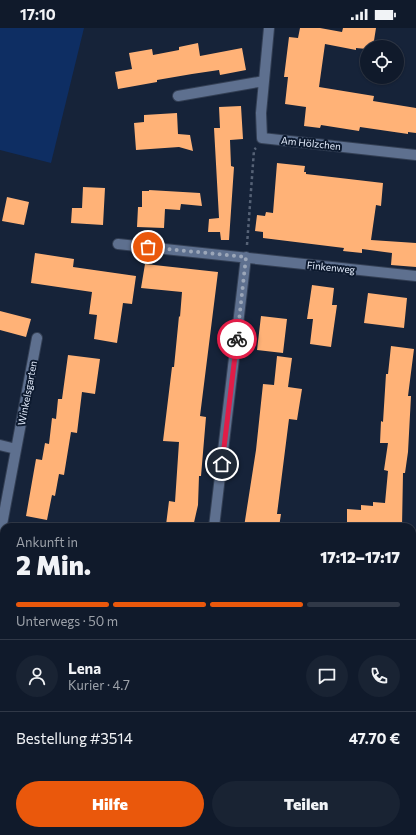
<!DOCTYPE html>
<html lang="de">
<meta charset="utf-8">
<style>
:root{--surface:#101a2b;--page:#192333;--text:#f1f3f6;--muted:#9ca1a9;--line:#303847;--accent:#ea580c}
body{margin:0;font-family:Commissioner,sans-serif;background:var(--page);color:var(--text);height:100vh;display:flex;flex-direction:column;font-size:15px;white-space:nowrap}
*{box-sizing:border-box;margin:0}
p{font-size:13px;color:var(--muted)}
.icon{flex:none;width:22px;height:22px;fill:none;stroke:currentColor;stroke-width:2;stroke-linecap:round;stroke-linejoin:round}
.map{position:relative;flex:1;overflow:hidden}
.drawer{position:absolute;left:0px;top:495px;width:416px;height:312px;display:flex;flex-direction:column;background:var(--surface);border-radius:12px 12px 0 0;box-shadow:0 1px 3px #0004,0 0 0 1px var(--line)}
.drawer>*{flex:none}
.fabs{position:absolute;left:360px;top:12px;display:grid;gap:8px}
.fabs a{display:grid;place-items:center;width:44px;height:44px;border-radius:50%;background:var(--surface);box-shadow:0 1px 3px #0004,0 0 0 1px var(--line);font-size:20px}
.pin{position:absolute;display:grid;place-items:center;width:34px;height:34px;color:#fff;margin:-17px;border:2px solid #fff;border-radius:50%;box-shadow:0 1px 4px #0007}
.courier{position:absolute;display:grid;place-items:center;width:40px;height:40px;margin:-20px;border:3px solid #e11d48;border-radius:50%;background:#fff;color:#222;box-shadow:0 1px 5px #0007}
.headline em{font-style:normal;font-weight:800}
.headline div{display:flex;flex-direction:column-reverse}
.headline{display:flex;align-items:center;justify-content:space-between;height:68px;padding:0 16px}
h1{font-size:26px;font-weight:800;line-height:30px}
.bar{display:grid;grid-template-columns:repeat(4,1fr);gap:6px 4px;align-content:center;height:48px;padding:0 16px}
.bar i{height:5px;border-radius:3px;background:var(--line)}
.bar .on{background:var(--accent)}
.bar p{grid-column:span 4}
.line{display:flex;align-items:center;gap:10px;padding:0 16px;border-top:1px solid var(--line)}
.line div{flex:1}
.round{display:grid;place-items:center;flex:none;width:42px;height:42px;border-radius:21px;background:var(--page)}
.cta{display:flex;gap:8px;margin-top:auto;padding:8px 16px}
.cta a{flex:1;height:46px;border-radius:24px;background:var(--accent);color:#fff;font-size:16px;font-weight:800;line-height:46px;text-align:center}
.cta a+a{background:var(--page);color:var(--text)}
.status{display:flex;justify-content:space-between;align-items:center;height:28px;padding:0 20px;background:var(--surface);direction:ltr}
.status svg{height:11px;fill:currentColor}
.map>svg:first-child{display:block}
.green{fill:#0e2e63}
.building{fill:#ffb277}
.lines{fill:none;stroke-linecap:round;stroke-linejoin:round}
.minor-casing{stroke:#333f54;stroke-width:12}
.path{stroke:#566276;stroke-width:2.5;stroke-dasharray:3 3;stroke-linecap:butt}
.minor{stroke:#5e708f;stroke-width:10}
.done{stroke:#9ba6b8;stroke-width:4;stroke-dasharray:0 7.2}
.route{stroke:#e11d48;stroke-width:5}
.labels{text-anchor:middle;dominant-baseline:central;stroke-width:4;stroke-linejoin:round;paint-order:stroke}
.street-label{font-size:10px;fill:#e3ecfc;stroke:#0d1a2f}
</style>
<div class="status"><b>17:10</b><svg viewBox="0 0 49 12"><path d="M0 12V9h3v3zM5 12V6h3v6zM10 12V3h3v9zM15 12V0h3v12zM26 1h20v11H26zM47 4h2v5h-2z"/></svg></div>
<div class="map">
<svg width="416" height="807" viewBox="0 0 416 807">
<rect width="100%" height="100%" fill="#162339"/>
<path class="green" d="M 0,0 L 84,0 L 51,135 L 0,122 Z"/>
<path class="building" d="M 300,0 L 320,0 L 342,4 L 343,0 L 376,0 L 373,19 L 367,19 L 367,21 L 356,20 L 356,22 L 325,16 L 319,59 L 374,68 L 373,73 L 416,80 L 416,105 L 408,104 L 408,106 L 360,99 L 359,103 L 321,97 L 320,100 L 304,98 L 306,79 L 285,76 L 288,49 L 284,49 L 289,9 L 298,10 Z
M 198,15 L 200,28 L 242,20 L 246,42 L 220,47 L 219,42 L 192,46 L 157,52 L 157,54 L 118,61 L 115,44 L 132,41 L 129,25 L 152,21 L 153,27 L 179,22 L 179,19 Z
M 241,78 L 243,111 L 230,112 L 231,138 L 234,139 L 229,212 L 221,212 L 220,204 L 208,204 L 209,191 L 219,190 L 214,100 L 220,100 L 219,79 Z
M 177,85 L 178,106 L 190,107 L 193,123 L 179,119 L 136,122 L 134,95 L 144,94 L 144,87 Z
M 277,135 L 305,138 L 304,144 L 306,144 L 306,146 L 383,155 L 381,178 L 376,177 L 371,212 L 416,215 L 416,239 L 391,237 L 392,225 L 362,221 L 362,225 L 343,223 L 344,220 L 263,210 L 263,204 L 255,203 L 257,187 L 265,188 L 266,184 L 273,185 Z
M 83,159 L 105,160 L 103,197 L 71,195 L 72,180 L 82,180 Z
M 149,162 L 200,165 L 202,178 L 181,176 L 180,182 L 165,181 L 164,200 L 137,199 L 138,179 L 142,179 L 142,163 L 149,163 Z
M 7,169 L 29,174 L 24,197 L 2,193 Z
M 35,225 L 74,231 L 73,239 L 136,248 L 132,276 L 123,275 L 117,315 L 94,311 L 97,287 L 89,286 L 92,264 L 31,255 Z
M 145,236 L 218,244 L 200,388 L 206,389 L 201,448 L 199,448 L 198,477 L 193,499 L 166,497 L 169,473 L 175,474 L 179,414 L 163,413 L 172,339 L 174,339 L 179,288 L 180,289 L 182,264 L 141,260 Z
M 312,257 L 334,260 L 332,277 L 337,277 L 331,319 L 310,316 L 313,291 L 307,291 Z
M 368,265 L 407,270 L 404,300 L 364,295 Z
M 0,283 L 31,291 L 26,309 L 0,302 Z
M 261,288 L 287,291 L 283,325 L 257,322 Z
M 391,318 L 414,321 L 408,368 L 411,368 L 408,424 L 405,445 L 403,445 L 402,499 L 347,499 L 347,481 L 361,482 L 361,477 L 373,478 L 373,474 L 385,475 L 388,443 L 384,442 L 388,415 L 380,415 L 381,393 L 383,394 L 386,346 L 388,346 Z
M 68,327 L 100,331 L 95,366 L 82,364 L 77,405 L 71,404 L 64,447 L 59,446 L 55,468 L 52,467 L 47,492 L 26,488 L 36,431 L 42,432 L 45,415 L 49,416 L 52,390 L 56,391 L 58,371 L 62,371 Z
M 277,328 L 292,330 L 288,359 L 302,361 L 297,392 L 289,391 L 277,486 L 281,486 L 279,499 L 244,499 L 256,422 L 263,356 L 274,357 Z"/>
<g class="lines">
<g class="minor-casing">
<path id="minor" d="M 269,0 L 261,85 L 262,110 L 416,127
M 178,68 L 264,53
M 118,216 L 416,248
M 0,417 L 16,421
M 214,499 L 246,229
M 0,507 L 37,310
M 0,606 L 4,606
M 412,715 L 416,636
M 222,803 L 256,807
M 127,807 L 127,803
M 407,807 L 407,803"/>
</g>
<path class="path" d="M 247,217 L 254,122 L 256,120"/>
<use href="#minor" class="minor"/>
</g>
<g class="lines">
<path class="done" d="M 148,219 L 246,229 L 237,311"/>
<path class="route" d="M 222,436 L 237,311"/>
</g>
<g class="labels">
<g class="street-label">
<text transform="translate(311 115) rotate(6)">Am Hölzchen</text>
<text transform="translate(331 239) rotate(6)">Finkenweg</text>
<text transform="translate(27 365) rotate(-79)">Winkelsgarten</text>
</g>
</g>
</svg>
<div class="fabs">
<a><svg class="icon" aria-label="locate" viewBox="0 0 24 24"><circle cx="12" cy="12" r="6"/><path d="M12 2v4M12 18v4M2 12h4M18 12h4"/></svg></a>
</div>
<div class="pin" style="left:148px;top:219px;background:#ea580c"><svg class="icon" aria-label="bag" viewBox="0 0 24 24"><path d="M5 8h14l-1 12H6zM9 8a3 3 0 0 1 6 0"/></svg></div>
<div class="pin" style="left:222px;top:436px;background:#1f2937"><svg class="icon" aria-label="home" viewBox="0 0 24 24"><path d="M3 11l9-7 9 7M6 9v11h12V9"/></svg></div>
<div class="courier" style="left:237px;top:311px"><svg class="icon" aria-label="bike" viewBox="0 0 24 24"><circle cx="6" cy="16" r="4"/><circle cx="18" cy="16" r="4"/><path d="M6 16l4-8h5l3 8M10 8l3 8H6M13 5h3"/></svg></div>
<section class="drawer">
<div class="headline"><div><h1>2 Min.</h1><p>Ankunft in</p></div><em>17:12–17:17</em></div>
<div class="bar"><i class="on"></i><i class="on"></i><i class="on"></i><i></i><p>Unterwegs · 50 m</p></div>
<div class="line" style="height:72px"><a class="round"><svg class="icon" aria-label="person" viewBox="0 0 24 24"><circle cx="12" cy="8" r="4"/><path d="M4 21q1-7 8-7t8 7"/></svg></a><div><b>Lena</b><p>Kurier · 4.7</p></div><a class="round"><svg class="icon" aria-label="chat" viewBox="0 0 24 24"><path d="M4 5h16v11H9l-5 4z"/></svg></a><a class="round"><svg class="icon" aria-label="phone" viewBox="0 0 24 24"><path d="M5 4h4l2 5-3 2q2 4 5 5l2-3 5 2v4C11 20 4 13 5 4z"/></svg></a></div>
<div class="line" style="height:52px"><div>Bestellung #3514</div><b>47.70 €</b></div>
<div class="cta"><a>Hilfe</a><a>Teilen</a></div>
</section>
</div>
